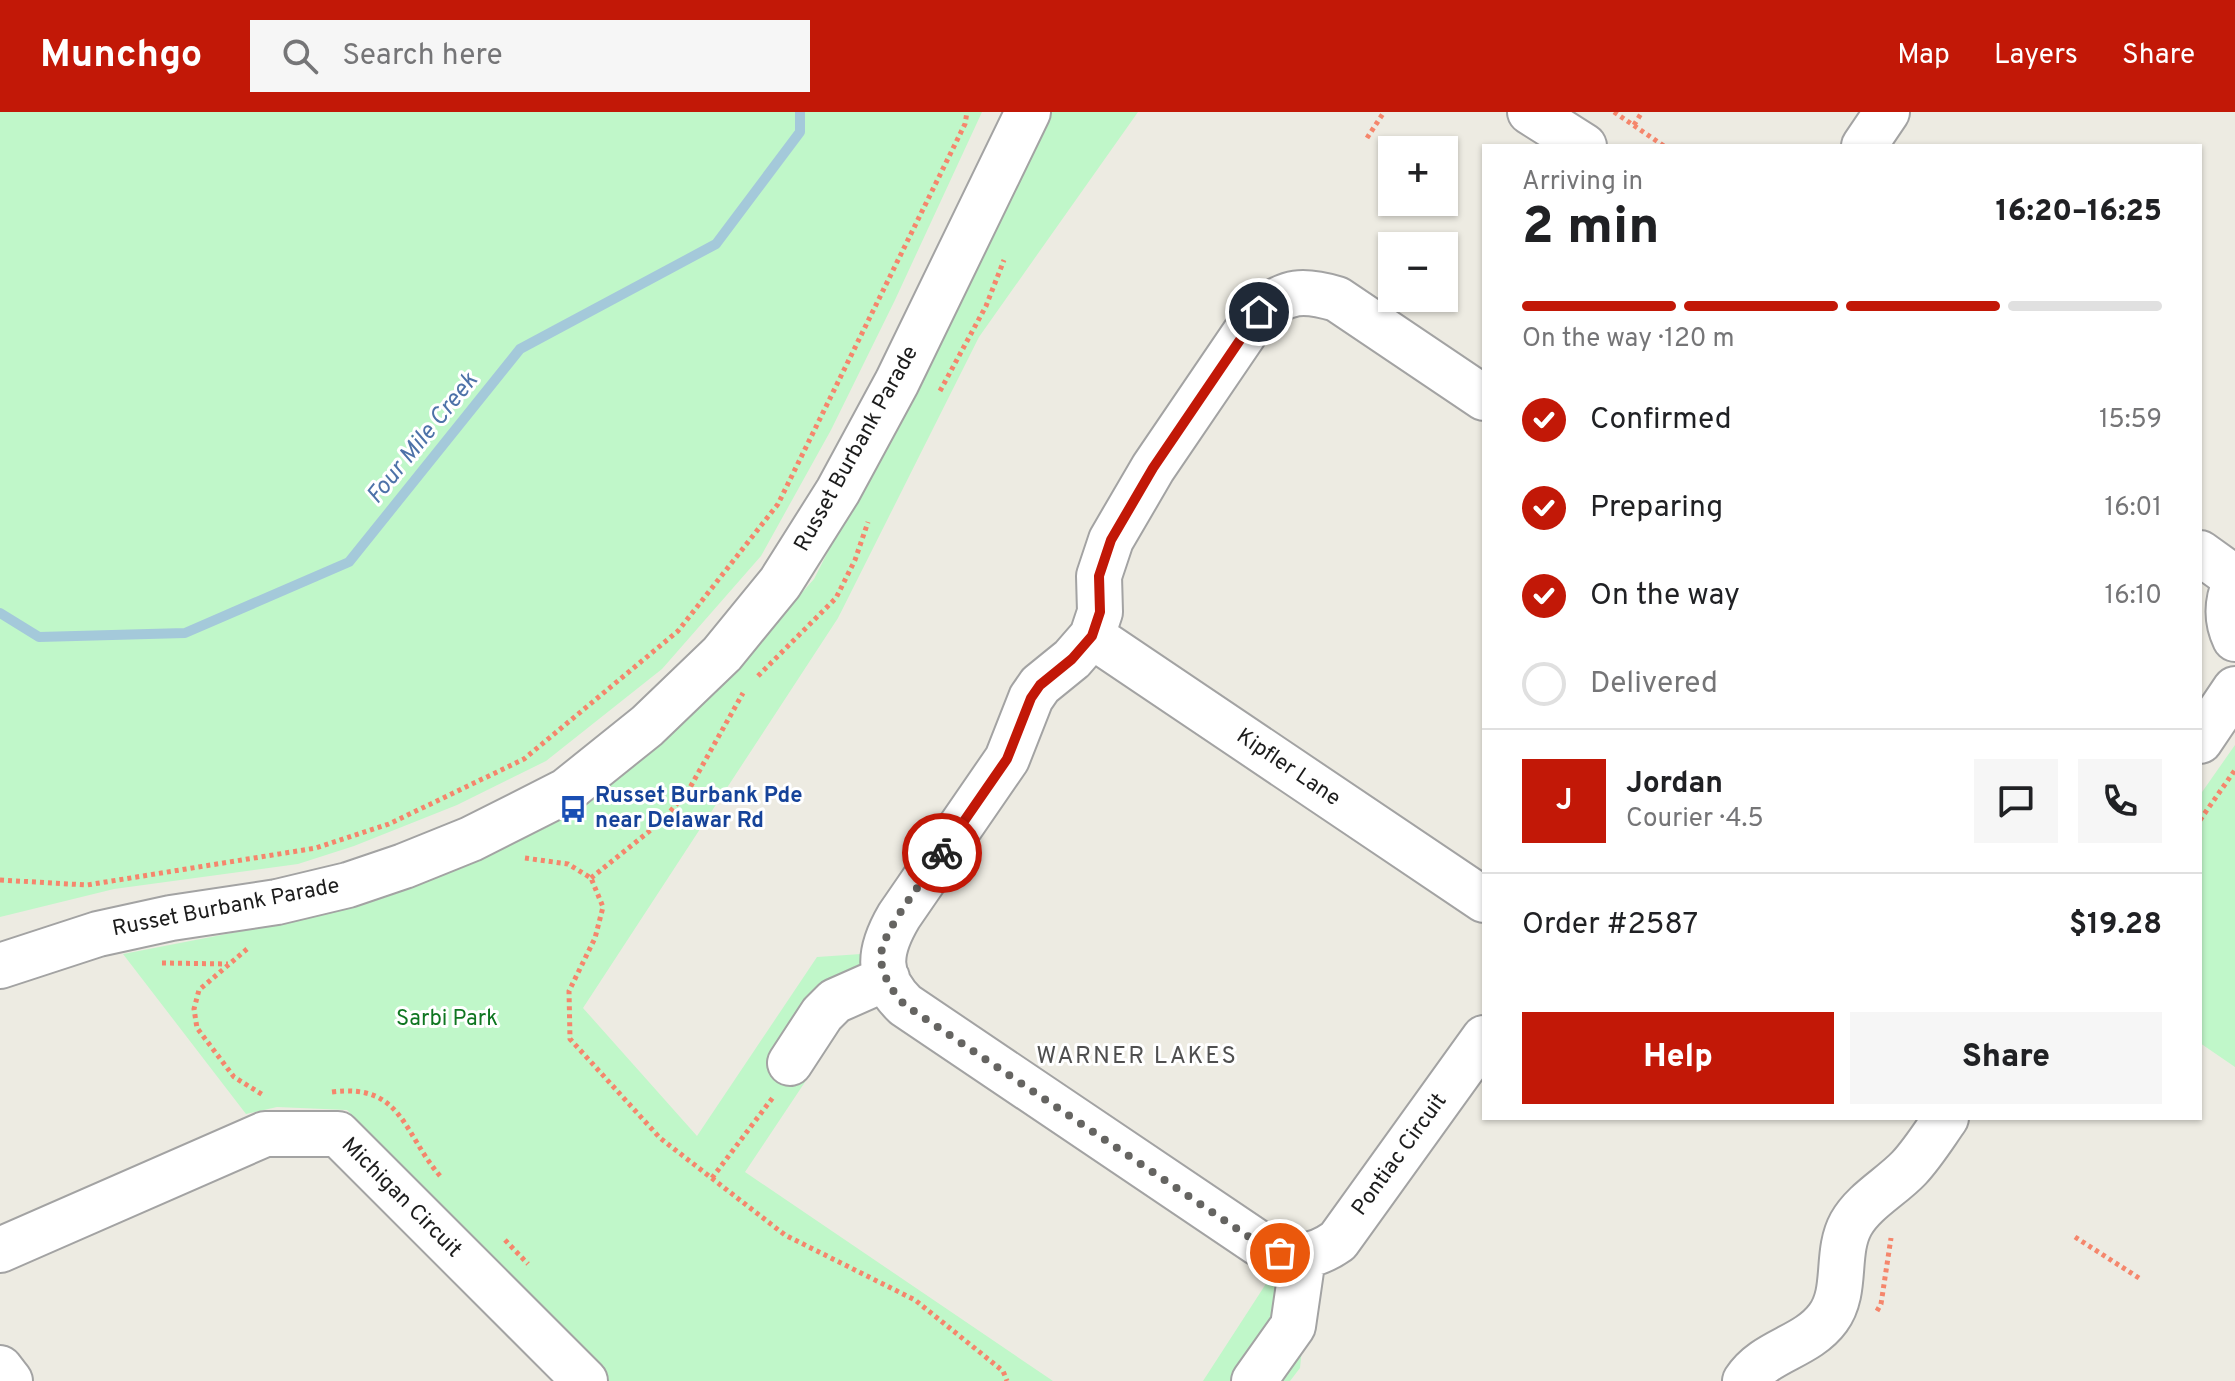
<!DOCTYPE html>
<meta charset="utf-8">
<style>
:root{--surface:#fff;--page:#f6f6f6;--text:#202124;--muted:#757577;--line:#e0e0e0;--accent:#c21807}
body{margin:0;font-family:Overpass,sans-serif;background:var(--page);color:var(--text);height:100vh;display:flex;flex-direction:column;font-size:30px;white-space:nowrap}
*{box-sizing:border-box;margin:0}
p{font-size:26px;color:var(--muted)}
.icon{flex:none;width:44px;height:44px;fill:none;stroke:currentColor;stroke-width:2;stroke-linecap:round;stroke-linejoin:round}
.map{position:relative;flex:1;overflow:hidden}
.sheet{position:absolute;left:1482px;top:32px;width:720px;height:976px;display:flex;flex-direction:column;background:var(--surface);border-radius:0px;box-shadow:0 2px 6px #0004}
.sheet>*{flex:none}
.fabs{position:absolute;left:1378px;top:24px;display:grid;gap:16px}
.fabs a{display:grid;place-items:center;width:80px;height:80px;border-radius:0px;background:var(--surface);box-shadow:0 2px 6px #0004;font-size:40px}
.pin{position:absolute;display:grid;place-items:center;width:68px;height:68px;color:#fff;margin:-34px;border:4px solid #fff;border-radius:50%;box-shadow:0 2px 8px #0007}
.courier{position:absolute;display:grid;place-items:center;width:80px;height:80px;margin:-40px;border:6px solid #c21807;border-radius:50%;background:#fff;color:#222;box-shadow:0 2px 10px #0007}
.headline em{font-style:normal;font-weight:800}
.headline div{display:flex;flex-direction:column-reverse}
.headline{display:flex;align-items:center;justify-content:space-between;height:136px;padding:0 40px}
h1{font-size:52px;font-weight:800;line-height:60px}
.bar{display:grid;grid-template-columns:repeat(4,1fr);gap:12px 8px;align-content:center;height:96px;padding:0 40px}
.bar i{height:10px;border-radius:6px;background:var(--line)}
.bar .current{background:var(--accent)}
.bar p{grid-column:span 4}
.line{display:flex;align-items:center;gap:20px;padding:0 40px;border-top:2px solid var(--line)}
.line div{flex:1}
.round{display:grid;place-items:center;flex:none;width:84px;height:84px;border-radius:0px;background:var(--page)}
ol{padding:0 40px;list-style:none}
li{display:flex;align-items:center;gap:24px;height:88px}
li p{margin-inline-start:auto}
li .icon{padding:8px;border-radius:50%;background:var(--accent);color:#fff;stroke-width:4}
li:last-child{color:var(--muted)}
li i{width:44px;height:44px;border:4px solid var(--line);border-radius:50%}
.primary-button{display:flex;gap:16px;margin-top:auto;padding:16px 40px}
.primary-button a{flex:1;height:92px;border-radius:0px;background:var(--accent);color:#fff;font-size:32px;font-weight:800;line-height:92px;text-align:center}
.primary-button a+a{background:var(--page);color:var(--text)}
header{display:flex;align-items:center;gap:48px;box-sizing:border-box;height:112px;padding:0 40px;background:var(--accent);color:#fff}
header strong{font-size:38px}
nav{display:flex;gap:44px;margin-inline-start:auto;font-size:28px}
.search{width:560px;height:72px;background:var(--page);display:flex;align-items:center;gap:20px;box-sizing:border-box;padding:0 28px;border-radius:0px;color:var(--muted);font-size:30px}
.map>svg:first-child{display:block}
.park{fill:#c0f7c9}
.lines{fill:none;stroke-linecap:round;stroke-linejoin:round}
.stream{stroke:#a4c9da;stroke-width:10}
.minor-casing{stroke:#a3a3a3;stroke-width:48}
.path{stroke:#f5866c;stroke-width:5;stroke-dasharray:4 4;stroke-linecap:butt}
.minor{stroke:#fff;stroke-width:44}
.done{stroke:#656461;stroke-width:8;stroke-dasharray:0 14.4}
.route{stroke:#c21807;stroke-width:10}
.labels{text-anchor:middle;dominant-baseline:central;stroke-width:6;stroke-linejoin:round;paint-order:stroke}
.street-label{font-size:22px;fill:#1c1c1c;stroke:#fff}
.transit-label{font-size:22px;font-weight:bold;fill:#164399;stroke:#fff;text-anchor:start}
.park-label{font-size:22px;fill:#0f7621;stroke:#fff}
.water-label{font-size:24px;font-style:italic;fill:#4d72a8;stroke:#fff}
.neighbourhood-label{font-size:24px;letter-spacing:2px;fill:#4f4f4f;stroke:#fff}
</style>
<header>
<strong>Munchgo</strong>
<div class="search"><svg class="icon" aria-label="search" viewBox="0 0 24 24"><circle cx="10" cy="10" r="6"/><path d="M15 15l6 6"/></svg>Search here</div>
<nav><a>Map</a><a>Layers</a><a>Share</a></nav>
</header>
<div class="map">
<svg width="2235" height="1269" viewBox="0 0 2235 1269">
<rect width="100%" height="100%" fill="#edebe2"/>
<path class="park" d="M 0,0 L 982,0 L 895,188 L 831,318 L 761,444 L 662,557 L 546,649 L 457,693 L 354,734 L 298,752 L 114,777 L 0,805 Z
M 1051,0 L 1138,0 L 979,225 L 838,506 L 583,896 L 697,1024 L 817,845 L 861,842 L 877,893 L 851,901 L 745,1060 L 1053,1269 L 606,1269 L 347,998 L 277,995 L 246,1002 L 123,842 L 289,810 L 415,773 L 576,693 L 713,581 L 814,467 Z
M 2235,633 L 2235,955 L 2200,931 L 2200,683 Z
M 1310,1158 L 1300,1256 L 1290,1269 L 1203,1269 L 1271,1164 Z"/>
<g class="lines">
<path class="stream" d="M 0,501 L 39,525 L 185,521 L 349,450 L 520,237 L 716,132 L 800,20 L 800,0"/>
<g class="minor-casing">
<path id="minor" d="M 1530,0 L 1584,34
M 1864,34 L 1887,0
M 1484,286 L 1337,187 C 1303,177 1288,178 1259,200 L 1153,356 L 1111,428 L 1099,464 L 1100,500 L 1092,524 L 1072,547 L 1040,573 L 1031,586 L 1007,647 L 899,804 C 879,838 875,864 905,893 L 1258,1131 C 1291,1146 1308,1150 1338,1129 L 1484,926
M 2200,441 L 2235,466
M 2235,471 C 2227,489 2226,508 2235,527
M 1092,524 L 1484,788
M 2200,629 L 2235,577
M 0,854 L 98,822 L 171,806 L 277,790 L 348,773 L 404,754 L 471,727 L 566,679 L 647,614 L 722,542 L 780,471 L 838,379 L 897,270 L 1028,0
M 790,951 L 822,902 L 835,889 L 887,866
M 0,1138 L 265,1022 L 338,1022 L 585,1269
M 0,1256 L 10,1269
M 1254,1269 L 1293,1214 L 1303,1145
M 1745,1269 C 1765,1238 1806,1236 1828,1206 C 1848,1179 1835,1141 1851,1112 C 1864,1089 1891,1075 1909,1056 C 1923,1041 1934,1023 1946,1006"/>
</g>
<path class="path" d="M 1614,0 L 1664,34
M 1634,13 L 1642,0
M 1367,26 L 1384,0
M 940,279 L 986,194 L 1004,148
M 758,564 L 836,486 L 855,448 L 868,410
M 2200,708 L 2235,658
M 525,746 L 568,752 L 591,766 L 603,795 L 595,826 L 569,879 L 570,927 L 660,1026 L 785,1123 L 915,1188 L 1003,1259 L 1007,1269
M 591,766 L 662,709 L 688,679 L 743,581
M 0,768 L 87,773 L 316,736 L 389,712 L 524,647 L 678,519 L 778,392 L 965,12 L 967,0
M 247,837 L 199,878 L 194,897 L 197,916 L 234,965 L 263,983
M 162,851 L 228,852
M 332,980 C 403,971 403,1022 441,1065
M 712,1066 L 774,984
M 2075,1125 L 2139,1166
M 505,1128 L 528,1152
M 1877,1199 L 1881,1192 L 1891,1126"/>
<use href="#minor" class="minor"/>
</g>
<g class="lines">
<path class="done" d="M 942,741 C 927,764 883,817 881,843 C 880,861 893,881 905,893 L 1258,1131 L 1280,1141"/>
<path class="route" d="M 942,741 L 1007,647 L 1031,586 L 1040,573 L 1072,547 L 1092,524 L 1100,500 L 1099,464 L 1111,428 L 1153,356 L 1259,200"/>
</g>
<defs>
<g id="bus-bare" transform="scale(2.16)"><path d="M-5-6H5V4H4V6H2V4H-2V6H-4V4H-5ZM-3.5-4V0h7V-4ZM-3.5 1.2v1.5H-2V1.2ZM2 1.2v1.5H3.5V1.2Z" fill="#1a4fb4" stroke="#fff" stroke-width="2.5" paint-order="stroke"/></g>
</defs>
<g fill-rule="evenodd">
<use href="#bus-bare" x="573" y="697"/>
</g>
<g class="labels">
<g class="street-label">
<text transform="translate(857 337) rotate(-61)">Russet Burbank Parade</text>
<text transform="translate(1288 656) rotate(34)">Kipfler Lane</text>
<text transform="translate(226 796) rotate(-11)">Russet Burbank Parade</text>
<text transform="translate(1400 1043) rotate(-54)">Pontiac Circuit</text>
<text transform="translate(401 1086) rotate(45)">Michigan Circuit</text>
</g>
<g class="transit-label">
<text x="595" y="684">Russet Burbank Pde<tspan x="595" dy="25">near Delawar Rd</tspan></text>
</g>
<g class="park-label">
<text x="447" y="907">Sarbi Park</text>
</g>
<g class="water-label">
<text transform="translate(423 327) rotate(-51)">Four Mile Creek</text>
</g>
<g class="neighbourhood-label">
<text x="1137" y="945">WARNER LAKES</text>
</g>
</g>
</svg>
<div class="fabs">
<a>+</a>
<a>−</a>
</div>
<div class="pin" style="left:1280px;top:1141px;background:#ea580c"><svg class="icon" aria-label="bag" viewBox="0 0 24 24"><path d="M5 8h14l-1 12H6zM9 8a3 3 0 0 1 6 0"/></svg></div>
<div class="pin" style="left:1259px;top:200px;background:#1f2937"><svg class="icon" aria-label="home" viewBox="0 0 24 24"><path d="M3 11l9-7 9 7M6 9v11h12V9"/></svg></div>
<div class="courier" style="left:942px;top:741px"><svg class="icon" aria-label="bike" viewBox="0 0 24 24"><circle cx="6" cy="16" r="4"/><circle cx="18" cy="16" r="4"/><path d="M6 16l4-8h5l3 8M10 8l3 8H6M13 5h3"/></svg></div>
<section class="sheet">
<div class="headline"><div><h1>2 min</h1><p>Arriving in</p></div><em>16:20–16:25</em></div>
<div class="bar"><i class="current"></i><i class="current"></i><i class="current"></i><i></i><p>On the way · 120 m</p></div>
<ol>
<li><svg class="icon" aria-label="check" viewBox="0 0 24 24"><path d="M5 12l5 5 9-10"/></svg>Confirmed<p>15:59</p></li>
<li><svg class="icon" aria-label="check" viewBox="0 0 24 24"><path d="M5 12l5 5 9-10"/></svg>Preparing<p>16:01</p></li>
<li><svg class="icon" aria-label="check" viewBox="0 0 24 24"><path d="M5 12l5 5 9-10"/></svg>On the way<p>16:10</p></li>
<li><i></i>Delivered</li>
</ol>
<div class="line" style="height:144px"><b class="round" style="background:var(--accent);color:#fff">J</b><div><b>Jordan</b><p>Courier · 4.5</p></div><a class="round"><svg class="icon" aria-label="chat" viewBox="0 0 24 24"><path d="M4 5h16v11H9l-5 4z"/></svg></a><a class="round"><svg class="icon" aria-label="phone" viewBox="0 0 24 24"><path d="M5 4h4l2 5-3 2q2 4 5 5l2-3 5 2v4C11 20 4 13 5 4z"/></svg></a></div>
<div class="line" style="height:104px"><div>Order #2587</div><b>$19.28</b></div>
<div class="primary-button"><a>Help</a><a>Share</a></div>
</section>
</div>
